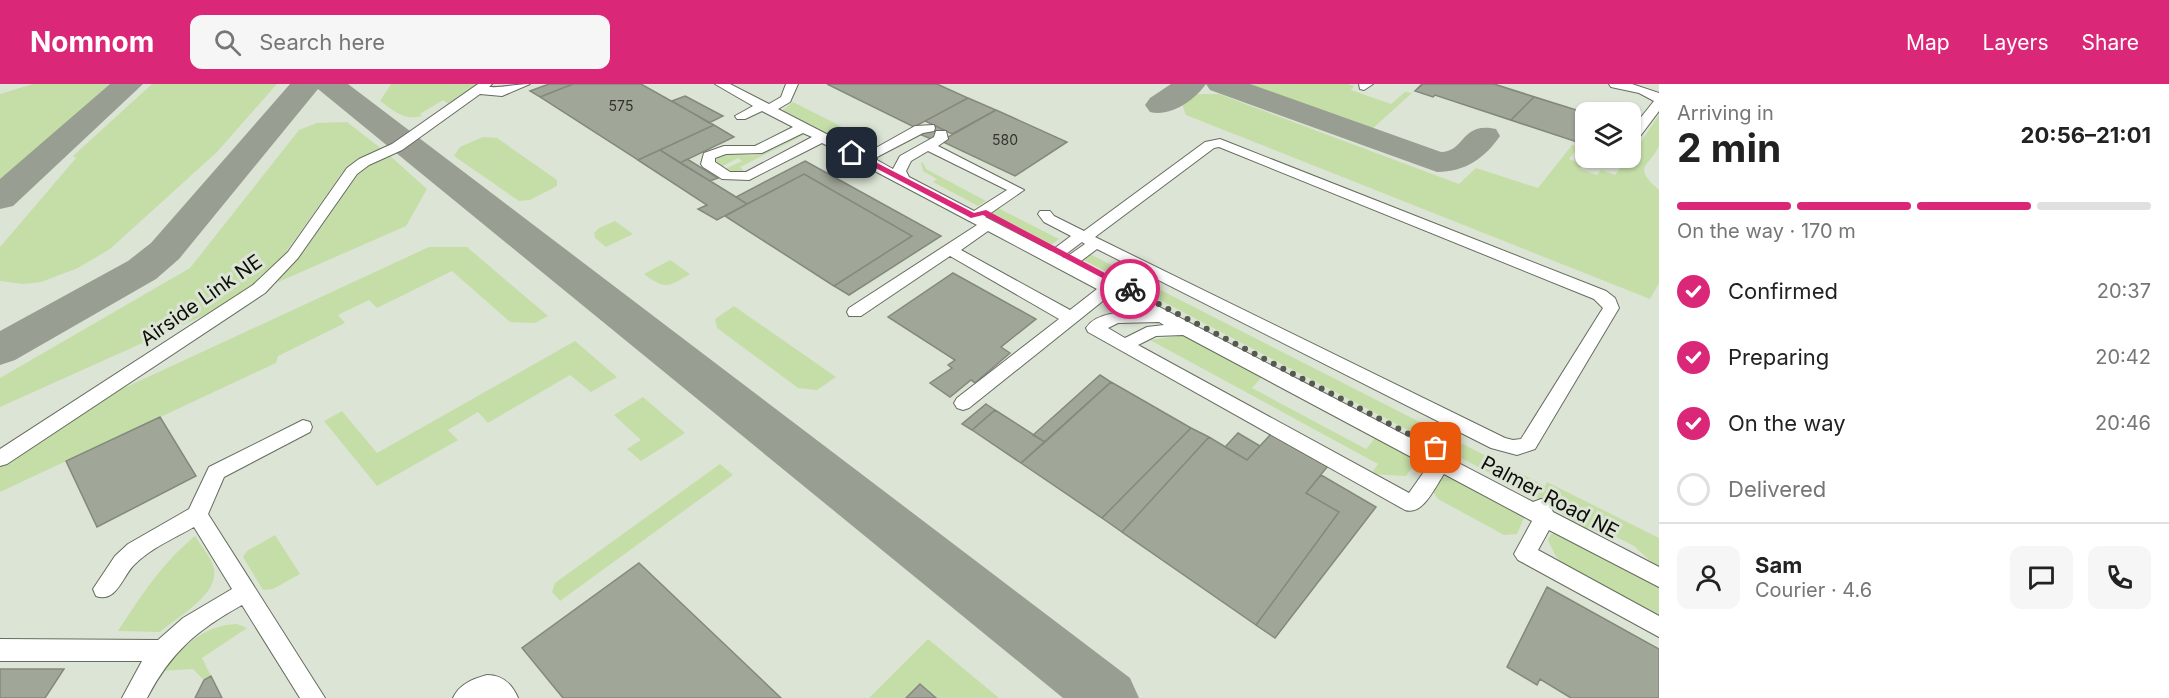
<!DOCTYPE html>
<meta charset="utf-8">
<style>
:root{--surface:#fff;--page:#f6f6f6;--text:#222;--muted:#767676;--line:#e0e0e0;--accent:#db2777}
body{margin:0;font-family:Inter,sans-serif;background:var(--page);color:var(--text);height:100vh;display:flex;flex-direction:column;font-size:22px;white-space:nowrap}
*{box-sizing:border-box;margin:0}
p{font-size:20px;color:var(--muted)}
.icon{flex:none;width:33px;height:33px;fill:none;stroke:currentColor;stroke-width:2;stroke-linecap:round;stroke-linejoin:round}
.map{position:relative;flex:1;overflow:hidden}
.drawer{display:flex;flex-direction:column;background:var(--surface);width:510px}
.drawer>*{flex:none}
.fabs{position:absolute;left:1575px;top:18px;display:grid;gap:12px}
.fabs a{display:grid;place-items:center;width:66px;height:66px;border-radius:12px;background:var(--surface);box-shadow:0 2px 4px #0004;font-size:30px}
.pin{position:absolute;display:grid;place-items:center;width:51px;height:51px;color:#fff;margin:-26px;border-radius:12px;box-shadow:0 3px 9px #0006}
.courier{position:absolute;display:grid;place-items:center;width:60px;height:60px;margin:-30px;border:4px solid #db2777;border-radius:50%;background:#fff;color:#222;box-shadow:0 2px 8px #0007}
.summary em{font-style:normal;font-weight:700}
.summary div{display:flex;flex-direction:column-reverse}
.summary{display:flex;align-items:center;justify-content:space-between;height:102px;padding:0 18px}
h1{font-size:39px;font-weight:700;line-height:45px}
.bar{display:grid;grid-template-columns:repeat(4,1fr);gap:9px 6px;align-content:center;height:72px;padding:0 18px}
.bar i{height:8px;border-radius:4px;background:var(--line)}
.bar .active{background:var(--accent)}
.bar p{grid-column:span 4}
.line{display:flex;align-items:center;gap:15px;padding:0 18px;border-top:2px solid var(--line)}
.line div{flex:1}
.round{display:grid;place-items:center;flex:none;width:63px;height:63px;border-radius:12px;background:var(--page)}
ol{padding:0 18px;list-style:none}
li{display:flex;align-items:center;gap:18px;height:66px}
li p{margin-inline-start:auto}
li .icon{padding:6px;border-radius:50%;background:var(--accent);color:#fff;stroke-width:4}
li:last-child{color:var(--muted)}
li i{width:33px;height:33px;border:3px solid var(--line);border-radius:50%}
header{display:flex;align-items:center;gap:36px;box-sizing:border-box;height:84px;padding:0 30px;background:var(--accent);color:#fff}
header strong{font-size:28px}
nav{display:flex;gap:33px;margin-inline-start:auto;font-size:21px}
.search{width:420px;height:54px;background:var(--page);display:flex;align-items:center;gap:15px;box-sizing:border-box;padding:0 21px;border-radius:12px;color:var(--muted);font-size:22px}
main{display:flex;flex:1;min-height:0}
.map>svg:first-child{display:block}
.green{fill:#c5dea8}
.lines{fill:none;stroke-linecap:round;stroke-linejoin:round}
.taxiway{fill:#989e92;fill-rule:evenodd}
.building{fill:#a0a799;stroke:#838a7c;stroke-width:1.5}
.minor-casing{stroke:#666c5f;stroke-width:2}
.minor{fill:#fff;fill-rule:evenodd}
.route{fill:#db2777}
.done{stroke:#555950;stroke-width:6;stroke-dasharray:0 10.8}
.labels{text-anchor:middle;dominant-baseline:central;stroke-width:6;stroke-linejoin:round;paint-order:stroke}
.far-number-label{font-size:14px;fill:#31342d}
.street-label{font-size:20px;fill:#0c0e09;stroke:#dce4d5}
</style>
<header>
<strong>Nomnom</strong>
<div class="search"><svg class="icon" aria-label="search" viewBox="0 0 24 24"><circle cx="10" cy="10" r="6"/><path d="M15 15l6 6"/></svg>Search here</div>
<nav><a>Map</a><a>Layers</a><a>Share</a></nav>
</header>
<main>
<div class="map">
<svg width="1659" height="614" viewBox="0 0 1659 614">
<rect width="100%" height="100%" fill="#dce4d5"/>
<path class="green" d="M 33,0 L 110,0 L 0,96 L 0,10 Z
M 152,0 L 277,0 L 217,68 L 110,165 L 78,184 L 41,198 L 23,200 L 0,197 L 0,163 L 76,74 L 73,72 Z
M 391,0 L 477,0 L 450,21 L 443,16 L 420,30 L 422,32 C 404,37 394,27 380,17 Z
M 1248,0 L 1348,0 L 1354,2 L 1351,6 L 1391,20 L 1405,8 L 1412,9 L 1372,45 Z
M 1197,10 L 1219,10 L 1459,100 L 1476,84 L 1538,104 L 1572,61 L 1579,62 L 1569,75 L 1583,80 L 1580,85 L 1597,91 L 1601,86 L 1615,91 L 1623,80 L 1620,78 L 1624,74 L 1630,74 L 1659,31 C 1659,40 1659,53 1659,61 C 1651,83 1630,81 1659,106 L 1659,199 L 1650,215 L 1186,31 L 1182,20 Z
M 793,18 L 878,61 L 868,67 L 860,67 L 783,26 Z
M 347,38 L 383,66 L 349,83 L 342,89 L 281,175 L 258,199 L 225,222 L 0,323 L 0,294 L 190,184 L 299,46 L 317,39 Z
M 802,50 L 812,54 L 804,51 L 740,83 L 745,88 L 723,86 L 742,77 L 738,74 L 719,84 L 715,78 C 722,63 741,73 754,71 C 770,70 787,57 802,50 Z
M 483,53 L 497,54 L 557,96 L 557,102 L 530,116 L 519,117 L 454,72 L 460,63 Z
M 389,71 L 427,105 L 406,142 L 276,199 L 306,165 L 353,94 L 368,82 Z
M 921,78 L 924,80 L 926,85 L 986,117 L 978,122 L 933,98 L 937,95 L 923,87 Z
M 998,124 L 1059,155 L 1051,161 L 989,129 Z
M 615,137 L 633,150 L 606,163 L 595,154 L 594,149 L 599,144 Z
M 429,163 L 467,163 L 548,232 L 535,239 L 510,238 L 452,187 L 377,224 L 369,216 L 338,231 L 345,239 L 278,272 L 276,279 L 0,408 L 0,383 L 122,305 Z
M 1088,169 L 1545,402 L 1547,398 L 1659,454 L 1659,485 L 1634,462 L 1614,452 L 1580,443 L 1547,419 L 1080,174 Z
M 670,176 L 690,190 C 668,203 665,206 644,190 Z
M 734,222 L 836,293 L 817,306 L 798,304 L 717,244 L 715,235 Z
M 1184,251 L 1262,293 L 1252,304 L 1366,365 L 1376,353 L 1412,372 L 1416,378 L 1406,392 L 1371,390 L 1378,380 L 1150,256 Z
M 575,257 L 617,293 L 591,308 L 570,291 L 488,339 L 478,328 L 448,346 L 458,356 L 377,402 L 324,337 L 342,327 L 377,369 Z
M 643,313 L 685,349 L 641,377 L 627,365 L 641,356 L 614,331 Z
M 720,380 L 733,391 L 560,517 L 552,508 L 555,499 Z
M 1453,393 L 1520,428 L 1524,434 L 1517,450 L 1504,451 L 1438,415 L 1433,408 L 1442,394 Z
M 1562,449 L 1659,501 L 1659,532 L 1562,480 L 1555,471 L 1548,456 L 1551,450 Z
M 275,451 L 300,490 L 273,505 L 263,506 L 243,473 L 247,467 Z
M 195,452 C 201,462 212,474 214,485 C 219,511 177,533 160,548 L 118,547 C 141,512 162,479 195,452 Z
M 237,540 L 247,544 L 202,574 L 211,592 L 204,596 L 193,585 L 161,587 C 183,563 203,541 237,540 Z
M 928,555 L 999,614 L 936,614 L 920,600 L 906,614 L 869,614 Z"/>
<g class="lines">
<path class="taxiway" d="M 110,0 L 143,0 L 13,122 L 0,125 L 0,95 Z
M 290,0 L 348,0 L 1130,594 L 1139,614 L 1063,614 L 318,5 L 179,175 L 156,195 L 15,276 L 0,281 L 0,247 L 128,177 L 151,159 Z
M 1171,0 L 1250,0 L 1441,68 C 1466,67 1461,37 1496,45 L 1500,52 C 1485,74 1465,88 1437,88 L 1210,6 L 1206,0 C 1194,17 1170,33 1150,28 L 1145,21 L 1150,14 Z"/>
</g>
<path class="building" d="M 549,0 L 573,0 L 540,13 L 530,7 Z
M 573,0 L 641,0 L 714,41 L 638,76 L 540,13 Z
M 827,0 L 937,0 L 968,14 L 914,43 Z
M 1422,0 L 1494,0 L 1534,13 L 1511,36 L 1435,11 L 1433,13 L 1415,7 Z
M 1423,0 L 1494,0 L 1586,29 L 1586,57 L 1583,60 L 1435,11 L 1433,13 L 1415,7 Z
M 685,12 L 723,32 L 709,39 L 672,17 Z
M 1534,13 L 1586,29 L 1586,57 L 1583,60 L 1511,36 Z
M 968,14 L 996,26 L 952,50 L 925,37 Z
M 996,26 L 1067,58 L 1015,92 L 941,57 Z
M 714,41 L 734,53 L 680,79 L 660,66 Z
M 934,41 L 946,47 L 931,55 L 919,50 Z
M 660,66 L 736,113 L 747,120 L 717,136 L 698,125 L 707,121 L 638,76 Z
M 687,75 L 718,94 L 710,97 L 680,79 Z
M 805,77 L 941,152 L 849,211 L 834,202 L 912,152 L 804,90 L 747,120 L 736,113 Z
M 804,90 L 912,152 L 834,202 L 725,132 Z
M 953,189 L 1036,235 L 1001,263 L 1010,269 L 975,299 L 971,296 L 950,313 L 930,299 L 952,284 L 948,281 L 955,276 L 888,233 Z
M 1100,291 L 1111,298 L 1045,358 L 1033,351 Z
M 1111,298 L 1191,344 L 1102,434 L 1021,379 Z
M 986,320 L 995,326 L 972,346 L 962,340 Z
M 995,326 L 1045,358 L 1021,379 L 972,346 Z
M 160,333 L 196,392 L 97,443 L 66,377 Z
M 1191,344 L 1209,353 L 1122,448 L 1102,434 Z
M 1238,349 L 1260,362 L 1247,376 L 1225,363 Z
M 1271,350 L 1328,382 L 1306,409 L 1339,428 L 1256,541 L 1122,448 L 1209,353 L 1247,376 Z
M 1321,391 L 1376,423 L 1275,554 L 1256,541 L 1339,428 L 1306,409 Z
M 639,479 L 781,614 L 563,614 L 522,564 Z
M 1547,503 L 1659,565 L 1659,614 L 1571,614 L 1540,595 L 1537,601 L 1507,583 Z
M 0,585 L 64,585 L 45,614 L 0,614 Z
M 211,592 L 222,614 L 195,614 L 204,596 Z
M 920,600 L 936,614 L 906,614 Z"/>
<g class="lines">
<g class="minor-casing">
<path id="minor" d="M 478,0 L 492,0 L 489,3 C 503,4 516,0 530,0 L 502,12 L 480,10 L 402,66 L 369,81 L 357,90 L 298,174 L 265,209 L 7,380 L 0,382 L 0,365 L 253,201 L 288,168 L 347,84 L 359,75 L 392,60 Z
M 715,0 L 730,0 L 769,20 L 781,13 L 786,0 L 798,0 L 790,18 L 778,25 L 865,70 L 915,42 L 934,41 L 935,44 L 934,47 L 923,49 L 877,73 L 877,76 L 893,85 L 900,72 L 934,53 L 936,47 L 946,47 L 948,55 L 938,62 L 1024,106 L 985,133 L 1051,167 L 1071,152 L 1044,138 L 1038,130 L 1040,127 L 1050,127 L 1054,132 L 1084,147 L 1205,58 L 1220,55 L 1606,207 L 1615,214 L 1619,224 L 1535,365 L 1517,371 L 1491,364 L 1097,165 L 1077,180 L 1533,418 L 1541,415 L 1548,417 L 1553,428 L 1659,483 L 1659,503 L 1549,446 L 1538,466 L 1659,532 L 1659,553 L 1518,476 L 1514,470 L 1532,437 L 1444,390 C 1435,403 1423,432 1405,426 L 1088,248 L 1086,244 C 1096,228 1123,228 1140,228 L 1109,212 L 969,324 L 963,326 L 957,324 L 954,319 L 957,314 L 1059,235 L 950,172 L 861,232 L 849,232 L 847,228 L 849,224 L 977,141 L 852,75 L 839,82 L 829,82 L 827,79 L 842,69 L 822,59 L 749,96 L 722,95 L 703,83 L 701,80 L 704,69 L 724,62 L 755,62 L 793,43 L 762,27 L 745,35 L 737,35 L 735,32 L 753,22 ZM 803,49 L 812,53 L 746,88 L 730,88 L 715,78 L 715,74 L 726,70 L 762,69 ZM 1219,63 L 1594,215 L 1603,224 L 1521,355 L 1513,356 L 1505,354 L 1095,153 L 1214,64 ZM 928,67 L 1007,106 L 974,127 L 909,93 L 906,87 L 911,77 ZM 988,147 L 1097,205 L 1070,226 L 961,166 ZM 1082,158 L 1085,160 L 1065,174 L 1062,173 ZM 1159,238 L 1164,241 L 1147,243 L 1125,254 L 1108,244 L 1118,239 ZM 1183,251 L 1428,382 L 1409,409 L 1138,261 L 1156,252 Z
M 1359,0 L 1373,0 L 1364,6 L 1360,5 Z
M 1609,0 L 1632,0 L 1659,9 L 1659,27 L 1635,59 L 1630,60 L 1630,47 L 1654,17 L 1639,9 L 1611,3 Z
M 303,336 L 310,338 L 312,343 L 310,348 L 224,393 L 208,430 L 325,614 L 300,614 L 242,521 C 197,546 171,568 147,614 L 122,614 L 142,577 L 0,577 L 0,555 L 158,556 L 183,534 L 232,505 L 194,443 C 173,455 149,465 133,482 C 122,494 116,519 96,512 L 93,505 L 115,472 L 128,460 L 189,425 L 209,383 Z
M 487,591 C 503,591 512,600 518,614 L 453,614 C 459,600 473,595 487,591 Z"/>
</g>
<use href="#minor" class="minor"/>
</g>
<path class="route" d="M 849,67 L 854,67 L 974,129 L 986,126 L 1135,205 L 1127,207 L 983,131 L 971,134 L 849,70 Z"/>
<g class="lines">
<path class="done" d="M 1130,205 L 1436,364"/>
</g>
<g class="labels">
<g class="far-number-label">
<text x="621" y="21">575</text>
<text x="1005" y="55">580</text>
</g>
<g class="street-label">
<text transform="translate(201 216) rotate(-35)">Airside Link NE</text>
<text transform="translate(1550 413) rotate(28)">Palmer Road NE</text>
</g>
</g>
</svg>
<div class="fabs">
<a><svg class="icon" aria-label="layers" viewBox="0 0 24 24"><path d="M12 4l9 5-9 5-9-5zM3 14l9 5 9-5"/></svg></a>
</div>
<div class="pin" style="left:1436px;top:364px;background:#ea580c"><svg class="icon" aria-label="bag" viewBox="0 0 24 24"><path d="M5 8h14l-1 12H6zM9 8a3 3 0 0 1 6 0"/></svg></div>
<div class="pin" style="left:852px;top:69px;background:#1f2937"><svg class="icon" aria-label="home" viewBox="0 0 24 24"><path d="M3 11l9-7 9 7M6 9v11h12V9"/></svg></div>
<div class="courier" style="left:1130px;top:205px"><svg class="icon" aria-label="bike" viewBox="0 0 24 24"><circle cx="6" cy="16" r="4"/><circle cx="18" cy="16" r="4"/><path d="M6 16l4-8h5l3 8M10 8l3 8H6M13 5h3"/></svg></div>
</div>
<section class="drawer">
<div class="summary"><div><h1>2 min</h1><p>Arriving in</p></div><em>20:56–21:01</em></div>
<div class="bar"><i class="active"></i><i class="active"></i><i class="active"></i><i></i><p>On the way · 170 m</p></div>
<ol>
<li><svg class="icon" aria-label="check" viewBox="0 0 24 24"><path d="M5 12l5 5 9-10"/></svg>Confirmed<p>20:37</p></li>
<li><svg class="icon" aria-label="check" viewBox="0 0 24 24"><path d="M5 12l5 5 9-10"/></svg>Preparing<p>20:42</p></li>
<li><svg class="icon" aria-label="check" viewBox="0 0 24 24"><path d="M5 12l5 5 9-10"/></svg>On the way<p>20:46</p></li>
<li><i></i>Delivered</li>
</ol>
<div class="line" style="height:108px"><a class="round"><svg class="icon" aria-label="person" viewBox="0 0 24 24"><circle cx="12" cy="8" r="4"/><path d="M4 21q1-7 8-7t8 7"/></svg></a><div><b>Sam</b><p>Courier · 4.6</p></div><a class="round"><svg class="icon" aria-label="chat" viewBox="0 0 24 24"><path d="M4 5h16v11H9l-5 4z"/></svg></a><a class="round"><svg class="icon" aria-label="phone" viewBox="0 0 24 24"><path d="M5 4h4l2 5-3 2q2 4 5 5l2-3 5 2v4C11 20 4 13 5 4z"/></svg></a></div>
</section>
</main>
